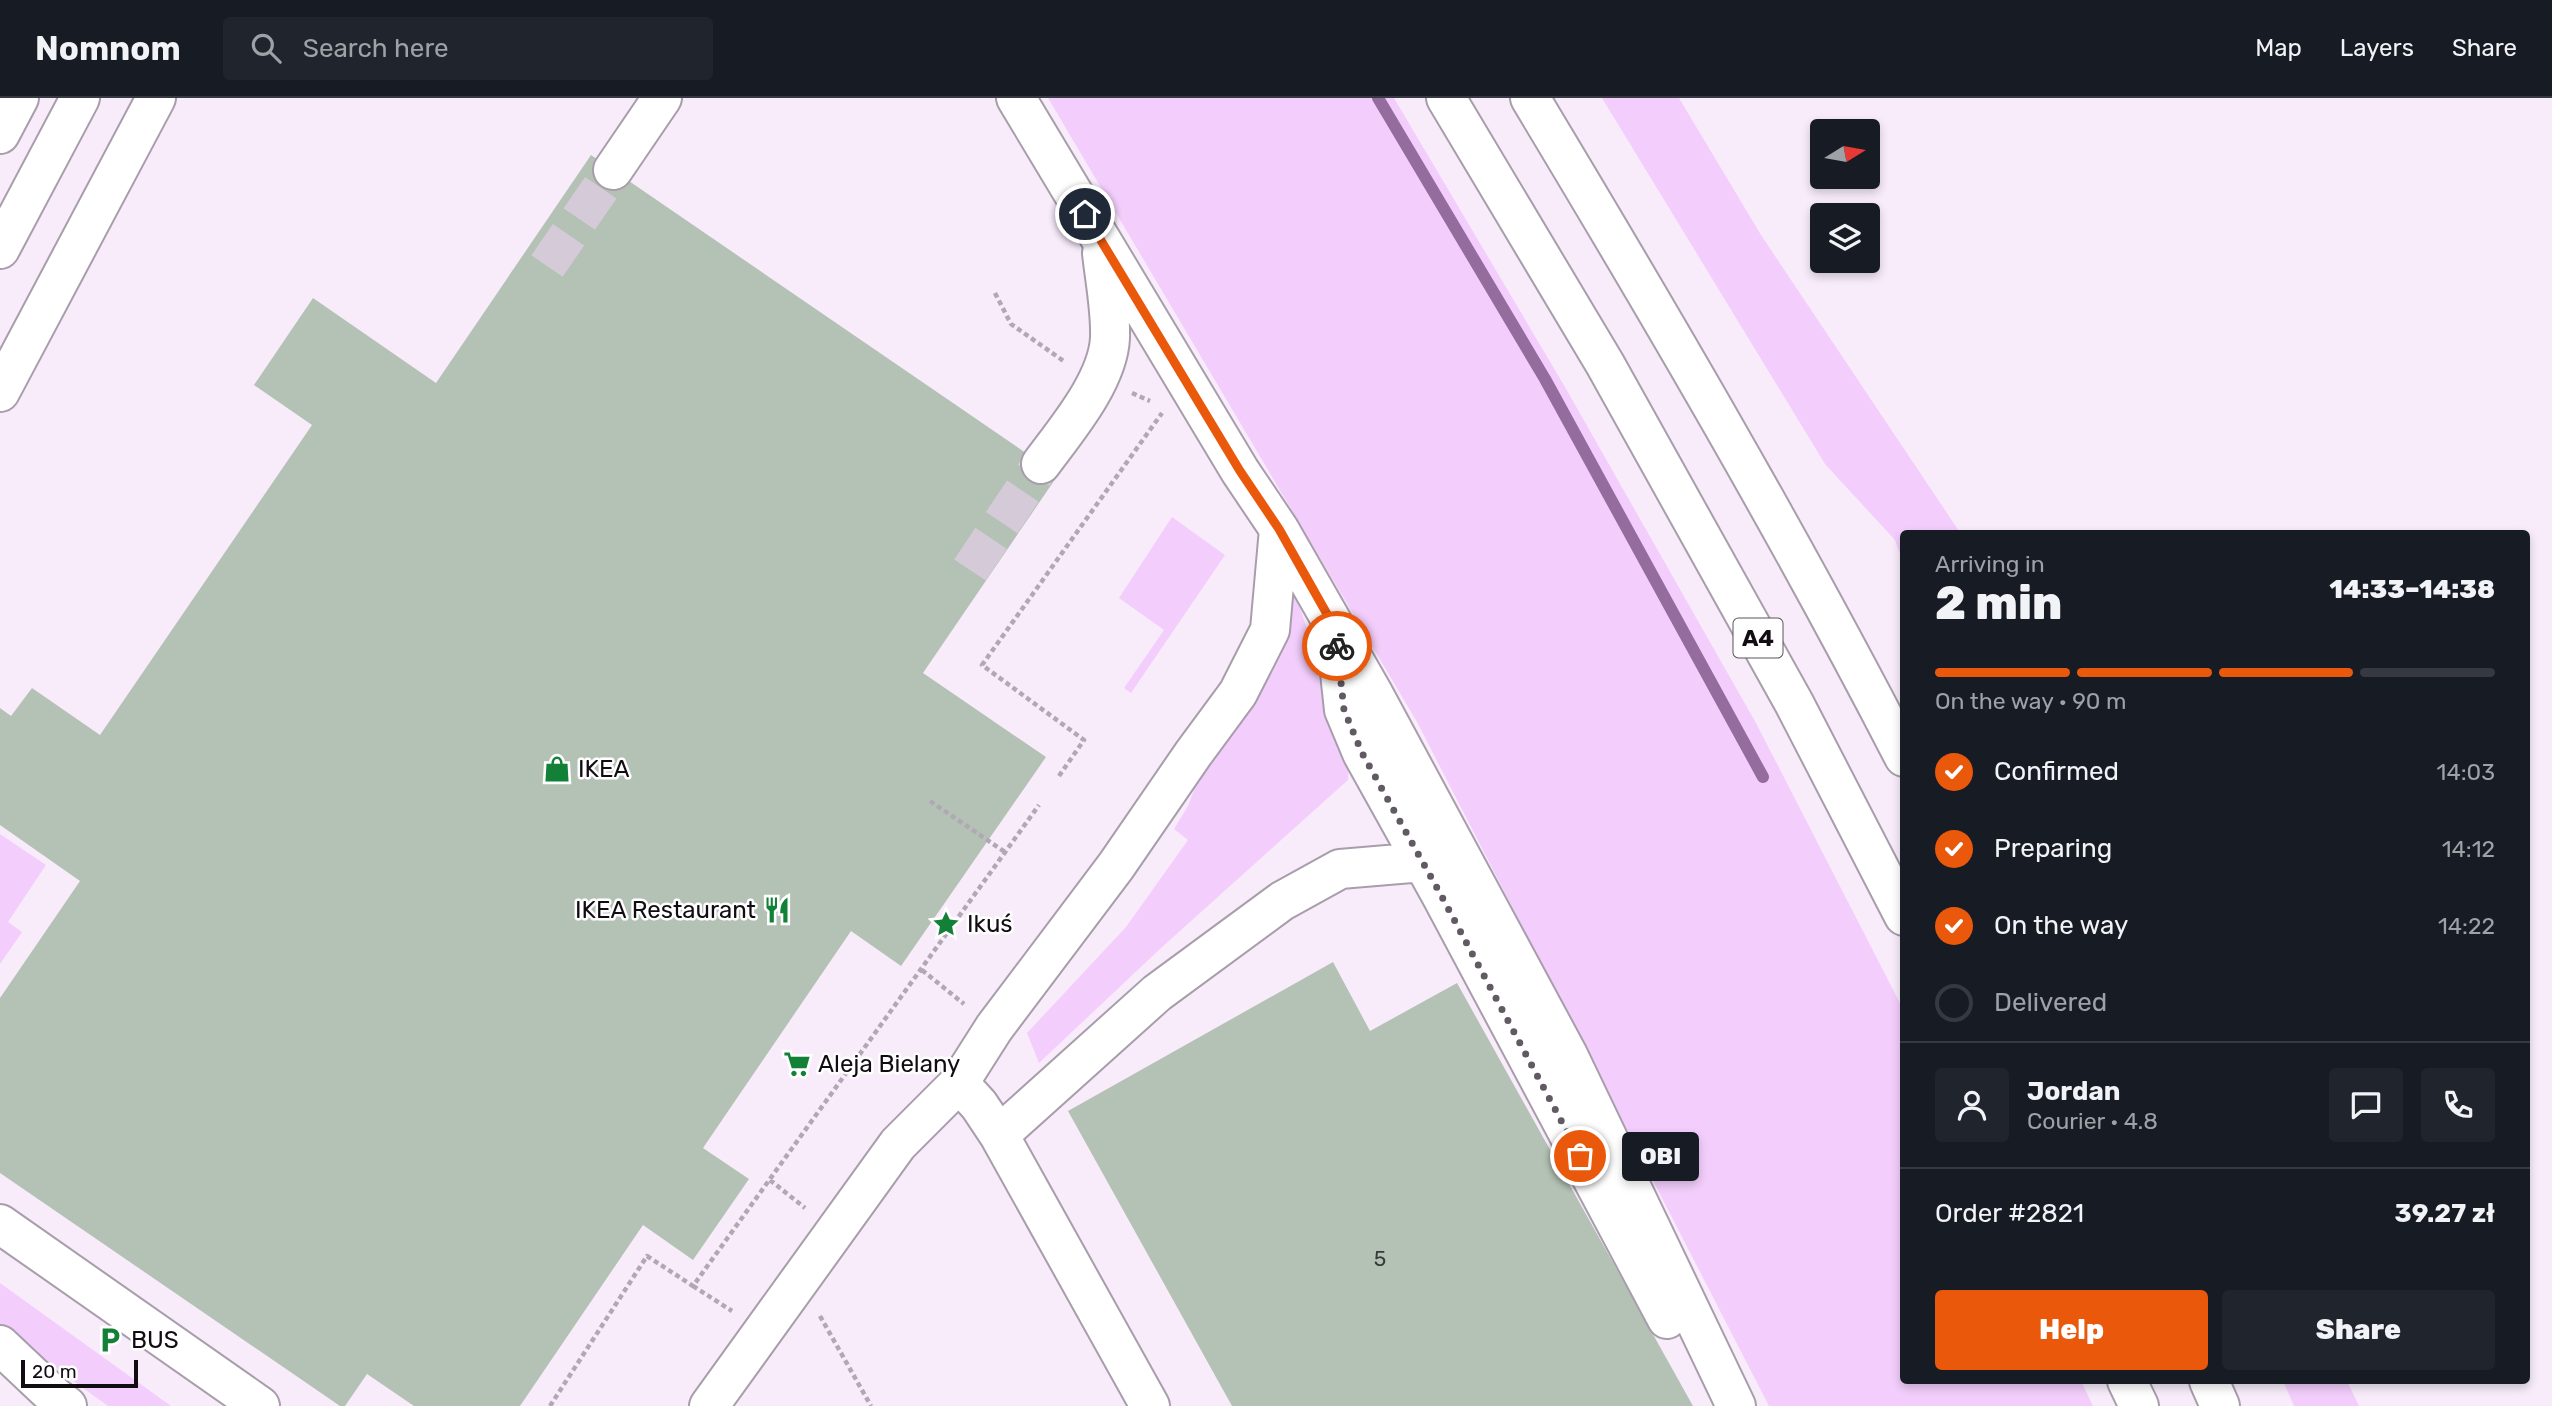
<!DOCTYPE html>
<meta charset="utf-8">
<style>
:root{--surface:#171b24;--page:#20242c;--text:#f1f3f6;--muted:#9ea1a6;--line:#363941;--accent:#ea580c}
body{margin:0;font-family:Rubik,sans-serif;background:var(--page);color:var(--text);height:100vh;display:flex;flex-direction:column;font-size:26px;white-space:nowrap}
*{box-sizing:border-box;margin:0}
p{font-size:23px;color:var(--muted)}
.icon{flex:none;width:38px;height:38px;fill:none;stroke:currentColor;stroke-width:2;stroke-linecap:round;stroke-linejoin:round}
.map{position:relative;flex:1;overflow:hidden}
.side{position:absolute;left:1900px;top:432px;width:630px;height:854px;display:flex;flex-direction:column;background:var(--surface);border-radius:7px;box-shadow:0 4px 10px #0003}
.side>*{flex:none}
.needle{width:46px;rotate:79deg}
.buttons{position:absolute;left:1810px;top:21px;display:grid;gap:14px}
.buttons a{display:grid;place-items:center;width:70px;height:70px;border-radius:7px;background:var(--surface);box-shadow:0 4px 10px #0003;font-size:35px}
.scale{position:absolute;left:21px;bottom:18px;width:117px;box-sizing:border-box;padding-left:7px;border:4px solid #100c11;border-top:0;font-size:19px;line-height:24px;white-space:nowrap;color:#100c11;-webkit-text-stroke:5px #fefefe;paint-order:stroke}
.pin{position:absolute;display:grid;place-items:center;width:60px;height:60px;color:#fff;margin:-30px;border:4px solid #fff;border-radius:50%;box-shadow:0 2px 7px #0007}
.courier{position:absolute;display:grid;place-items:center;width:70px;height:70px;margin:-35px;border:5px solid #ea580c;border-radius:50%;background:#fff;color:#222;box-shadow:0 2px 9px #0007}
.bubble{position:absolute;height:49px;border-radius:7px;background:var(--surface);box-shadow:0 4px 10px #0003;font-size:23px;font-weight:800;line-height:49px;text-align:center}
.overview em{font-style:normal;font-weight:800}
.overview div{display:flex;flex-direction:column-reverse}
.overview{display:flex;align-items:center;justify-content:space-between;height:119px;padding:0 35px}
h1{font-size:46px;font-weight:800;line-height:52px}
.bar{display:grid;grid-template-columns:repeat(4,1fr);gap:10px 7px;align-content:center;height:84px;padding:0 35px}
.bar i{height:9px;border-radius:5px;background:var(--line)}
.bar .active{background:var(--accent)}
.bar p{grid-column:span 4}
.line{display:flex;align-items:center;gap:18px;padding:0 35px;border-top:2px solid var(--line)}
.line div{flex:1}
.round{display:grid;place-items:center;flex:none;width:74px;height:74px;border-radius:7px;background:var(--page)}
ol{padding:0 35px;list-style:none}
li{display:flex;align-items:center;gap:21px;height:77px}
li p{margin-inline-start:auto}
li .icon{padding:7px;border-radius:50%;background:var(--accent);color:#fff;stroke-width:4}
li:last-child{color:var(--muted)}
li i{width:38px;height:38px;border:4px solid var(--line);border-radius:50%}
.button{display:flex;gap:14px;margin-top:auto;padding:14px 35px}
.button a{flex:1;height:80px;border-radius:7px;background:var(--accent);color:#fff;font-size:28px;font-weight:800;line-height:80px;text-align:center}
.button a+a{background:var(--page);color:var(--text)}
header{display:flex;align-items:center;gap:42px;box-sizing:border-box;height:98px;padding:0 35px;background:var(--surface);border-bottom:2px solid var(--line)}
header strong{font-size:33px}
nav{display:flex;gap:38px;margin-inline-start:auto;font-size:24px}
.search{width:490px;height:63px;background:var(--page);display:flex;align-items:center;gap:18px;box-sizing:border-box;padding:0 24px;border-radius:7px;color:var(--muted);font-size:26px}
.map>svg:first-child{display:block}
.green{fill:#f3cefc}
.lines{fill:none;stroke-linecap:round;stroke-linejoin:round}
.stream{stroke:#946d9e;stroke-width:12}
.building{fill:#b4c2b5}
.minor-tunnel{stroke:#d5cad8;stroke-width:38;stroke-dasharray:38 19;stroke-linecap:butt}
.minor-casing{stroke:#a89dab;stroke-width:42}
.highway-casing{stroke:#a89dab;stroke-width:42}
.path{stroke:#b1a8b4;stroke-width:4.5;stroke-dasharray:5 3.5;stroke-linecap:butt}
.minor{stroke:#fff;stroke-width:38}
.highway{stroke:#fff;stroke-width:38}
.done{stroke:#615a63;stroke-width:7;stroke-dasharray:0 12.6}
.route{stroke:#ea580c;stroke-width:9}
.labels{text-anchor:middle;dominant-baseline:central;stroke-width:5;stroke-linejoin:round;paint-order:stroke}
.number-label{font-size:21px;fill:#393a3a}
.shield{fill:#fefefe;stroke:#575558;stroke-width:2}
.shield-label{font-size:23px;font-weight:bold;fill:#100c11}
.poi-label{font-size:24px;fill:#100c11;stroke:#fefefe;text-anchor:start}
</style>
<header>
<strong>Nomnom</strong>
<div class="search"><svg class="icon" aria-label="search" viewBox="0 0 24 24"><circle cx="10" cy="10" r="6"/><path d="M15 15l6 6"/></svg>Search here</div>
<nav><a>Map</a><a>Layers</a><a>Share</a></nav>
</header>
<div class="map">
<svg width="2552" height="1308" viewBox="0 0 2552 1308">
<rect width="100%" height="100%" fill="#f8ecfb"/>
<path class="green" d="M 1048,0 L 1394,0 L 1565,289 L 1756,625 L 1904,913 L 1904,1283 L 2081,1283 L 2093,1308 L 1769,1308 L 1417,624 Z
M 1602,0 L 1679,0 L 1761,137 L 1961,436 L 1904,436 L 1904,467 L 1895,442 L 1825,366 Z
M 1172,419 L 1225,457 L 1131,595 L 1124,590 L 1164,532 L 1119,500 Z
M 1289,488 C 1311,526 1311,558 1324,598 C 1332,624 1351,655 1348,682 L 1161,850 L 1039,965 L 1027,935 L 1126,829 L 1188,742 L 1174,731 L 1188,708 L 1203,668 Z
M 0,736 L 46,767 L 8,824 L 22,834 L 0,866 Z
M 0,1185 L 171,1308 L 108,1308 L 0,1230 Z
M 2283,1283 L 2347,1283 L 2359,1308 L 2294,1308 Z"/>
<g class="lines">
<path class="stream" d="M 1378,0 L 1545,281 L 1763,679"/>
</g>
<path class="building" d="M 591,57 L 1058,377 L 923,575 L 1046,659 L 901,868 L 851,833 L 703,1050 L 749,1081 L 693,1162 L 643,1127 L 520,1308 L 414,1308 L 367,1276 L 345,1308 L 340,1308 L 0,1075 L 0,900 L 80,783 L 0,727 L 0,610 L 11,618 L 32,590 L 100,637 L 312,327 L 254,287 L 313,200 L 436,285 Z
M 1333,864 L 1370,933 L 1457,885 L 1693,1308 L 1232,1308 L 1068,1013 Z"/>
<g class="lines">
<path class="minor-tunnel" d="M 547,168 L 613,72
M 970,472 L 1041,366"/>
<g class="minor-casing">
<path id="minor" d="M 1016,0 L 1240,373 L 1279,431 L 1374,597 L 1568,957 L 1736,1308
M 0,36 L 19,0
M 613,72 L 662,0
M 0,151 L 80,0
M 0,294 L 156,0
M 1041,366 C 1066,332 1108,283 1110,240 C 1111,212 1105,183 1102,155
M 1337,547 L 1344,612 L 1362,655 L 1441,797 L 1667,1221
M 959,985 L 994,930 L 1116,768 L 1193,656 L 1238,595 L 1270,532 L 1279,431
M 999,1037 L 1157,895 L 1282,803 L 1340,771 L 1423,764
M 0,1126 L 260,1308
M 0,1247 L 55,1299 L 67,1308
M 709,1308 L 898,1046 L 959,985 L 979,1007 L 999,1037 L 1150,1308"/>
</g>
<g class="highway-casing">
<path id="highway" d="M 1446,0 L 1605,266 L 1794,605 L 1904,818
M 1530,0 C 1660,216 1788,434 1904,659
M 2127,1283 L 2139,1308
M 2209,1283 L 2220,1308"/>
</g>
<path class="path" d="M 995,195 L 1011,226 L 1065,264
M 1132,295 L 1150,303
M 1059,678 L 1084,642 L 982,567 L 1162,315
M 930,703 L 1005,754
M 922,872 L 964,906
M 770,1082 L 805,1110
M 693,1188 L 732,1213
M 820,1218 L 871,1308
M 550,1308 L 647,1158 L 693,1188 L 1039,707"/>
<use href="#minor" class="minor"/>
<use href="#highway" class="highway"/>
</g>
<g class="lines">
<path class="done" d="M 1337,548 L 1344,612 L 1362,655 L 1441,797 L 1580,1058"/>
<path class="route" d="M 1085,116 L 1240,373 L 1279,431 L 1336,532 L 1337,548"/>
</g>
<defs>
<g id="shop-bare" transform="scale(2.1)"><path d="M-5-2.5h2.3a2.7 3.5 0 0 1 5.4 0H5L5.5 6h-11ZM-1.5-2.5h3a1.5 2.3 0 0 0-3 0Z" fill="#128137" stroke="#fefefe" stroke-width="2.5" paint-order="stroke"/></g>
<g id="restaurant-bare" transform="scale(2.1)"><path d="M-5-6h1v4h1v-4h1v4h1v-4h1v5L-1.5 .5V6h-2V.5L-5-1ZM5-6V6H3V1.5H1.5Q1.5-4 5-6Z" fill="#128137" stroke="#fefefe" stroke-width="2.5" paint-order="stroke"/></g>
<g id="sight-bare" transform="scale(2.1)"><path d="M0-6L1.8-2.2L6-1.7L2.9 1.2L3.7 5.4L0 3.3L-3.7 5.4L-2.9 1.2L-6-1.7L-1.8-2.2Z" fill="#128137" stroke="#fefefe" stroke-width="2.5" paint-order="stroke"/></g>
<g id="supermarket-bare" transform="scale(2.1)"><path d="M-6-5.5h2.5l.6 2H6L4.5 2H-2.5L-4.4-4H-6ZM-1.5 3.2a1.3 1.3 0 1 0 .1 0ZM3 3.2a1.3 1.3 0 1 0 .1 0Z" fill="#128137" stroke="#fefefe" stroke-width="2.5" paint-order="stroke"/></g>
<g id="parking-bare" transform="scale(2.1)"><path d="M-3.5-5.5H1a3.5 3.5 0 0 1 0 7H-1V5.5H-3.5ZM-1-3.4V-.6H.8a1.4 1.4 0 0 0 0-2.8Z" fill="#128137" stroke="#fefefe" stroke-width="2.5" paint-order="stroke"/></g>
</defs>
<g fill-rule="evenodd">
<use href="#shop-bare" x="557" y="671"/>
<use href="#restaurant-bare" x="777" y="812"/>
<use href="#sight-bare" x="946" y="826"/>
<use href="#supermarket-bare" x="797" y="966"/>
<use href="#parking-bare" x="110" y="1242"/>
</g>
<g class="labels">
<g class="number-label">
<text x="1380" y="1160">5</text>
</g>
<rect class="shield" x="1733.5" y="520.5" width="49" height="39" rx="5"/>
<g class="shield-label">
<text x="1758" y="540">A4</text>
</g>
<g class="poi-label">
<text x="578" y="671">IKEA</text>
<text x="756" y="812" text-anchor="end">IKEA Restaurant</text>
<text x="967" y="826">Ikuś</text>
<text x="818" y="966">Aleja Bielany</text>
<text x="131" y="1242">BUS</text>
</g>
</g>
</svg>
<div class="buttons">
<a><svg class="needle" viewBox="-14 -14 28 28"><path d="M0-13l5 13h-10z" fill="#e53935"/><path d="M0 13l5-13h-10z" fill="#9ea1a6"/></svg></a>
<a><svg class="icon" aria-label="layers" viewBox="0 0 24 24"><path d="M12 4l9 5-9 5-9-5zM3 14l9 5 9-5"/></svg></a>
</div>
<div class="scale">20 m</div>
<div class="pin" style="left:1580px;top:1058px;background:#ea580c"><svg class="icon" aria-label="bag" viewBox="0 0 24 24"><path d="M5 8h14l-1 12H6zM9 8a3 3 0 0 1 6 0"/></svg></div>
<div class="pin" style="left:1085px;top:116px;background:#1f2937"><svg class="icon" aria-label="home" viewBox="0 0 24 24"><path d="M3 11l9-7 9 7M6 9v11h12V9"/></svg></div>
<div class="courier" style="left:1337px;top:548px"><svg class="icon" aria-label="bike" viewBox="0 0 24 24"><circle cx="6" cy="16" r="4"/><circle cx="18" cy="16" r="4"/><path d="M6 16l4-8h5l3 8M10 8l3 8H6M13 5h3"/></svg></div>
<div class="bubble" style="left:1622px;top:1034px;width:77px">OBI</div>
<section class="side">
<div class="overview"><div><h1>2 min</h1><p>Arriving in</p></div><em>14:33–14:38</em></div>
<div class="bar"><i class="active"></i><i class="active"></i><i class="active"></i><i></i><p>On the way · 90 m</p></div>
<ol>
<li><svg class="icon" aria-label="check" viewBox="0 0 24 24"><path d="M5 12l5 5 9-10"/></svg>Confirmed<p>14:03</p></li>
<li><svg class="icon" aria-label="check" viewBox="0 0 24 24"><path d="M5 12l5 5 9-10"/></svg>Preparing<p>14:12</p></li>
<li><svg class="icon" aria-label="check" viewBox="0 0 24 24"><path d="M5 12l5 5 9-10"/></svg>On the way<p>14:22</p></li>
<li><i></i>Delivered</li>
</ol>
<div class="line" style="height:126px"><a class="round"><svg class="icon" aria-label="person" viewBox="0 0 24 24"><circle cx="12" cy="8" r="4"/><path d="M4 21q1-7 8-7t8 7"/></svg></a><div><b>Jordan</b><p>Courier · 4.8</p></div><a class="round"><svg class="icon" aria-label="chat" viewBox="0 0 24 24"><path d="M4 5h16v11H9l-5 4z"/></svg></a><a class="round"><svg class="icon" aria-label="phone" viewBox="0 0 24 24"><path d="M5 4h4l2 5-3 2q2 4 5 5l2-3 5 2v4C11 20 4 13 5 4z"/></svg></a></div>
<div class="line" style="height:91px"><div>Order #2821</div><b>39.27 zł</b></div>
<div class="button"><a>Help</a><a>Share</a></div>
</section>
</div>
